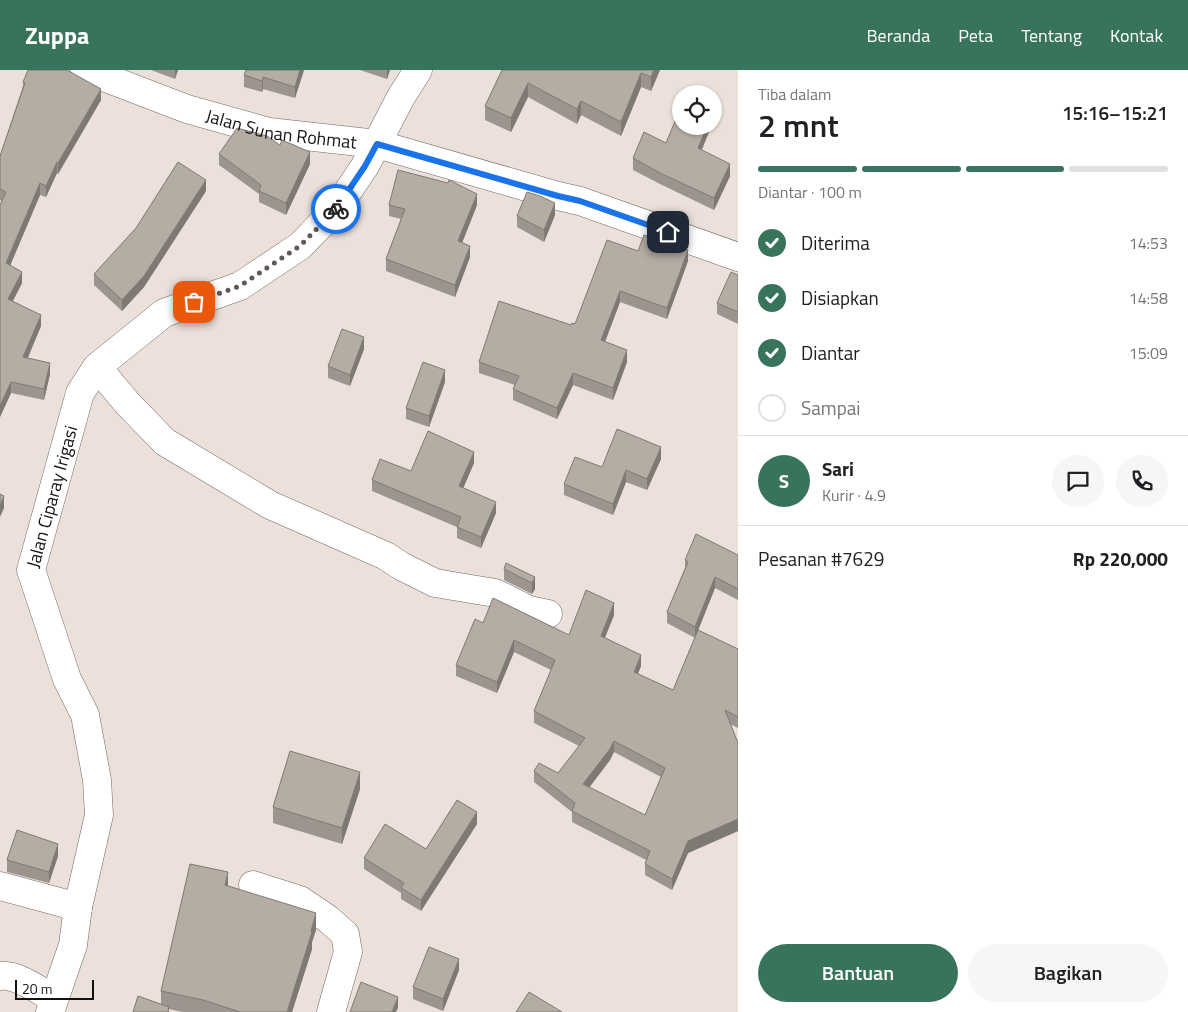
<!DOCTYPE html>
<html lang="id">
<meta charset="utf-8">
<style>
:root{--surface:#fff;--page:#f6f6f6;--text:#202124;--muted:#757577;--line:#e0e0e0;--accent:#38735c}
body{margin:0;font-family:"Titillium Web",sans-serif;background:var(--page);color:var(--text);height:100vh;display:flex;flex-direction:column;font-size:19px;white-space:nowrap}
*{box-sizing:border-box;margin:0}
p{font-size:16px;color:var(--muted)}
.icon{flex:none;width:28px;height:28px;fill:none;stroke:currentColor;stroke-width:2;stroke-linecap:round;stroke-linejoin:round}
.map{position:relative;flex:1;overflow:hidden}
.side{display:flex;flex-direction:column;background:var(--surface);width:450px}
.side>*{flex:none}
.buttons{position:absolute;left:672px;top:15px;display:grid;gap:10px}
.buttons a{display:grid;place-items:center;width:50px;height:50px;border-radius:50%;background:var(--surface);box-shadow:0 1px 4px #0004;font-size:25px}
.scale{position:absolute;left:15px;bottom:12px;width:79px;box-sizing:border-box;padding-left:5px;border:2px solid #14100f;border-top:0;font-size:14px;line-height:18px;white-space:nowrap;color:#14100f;-webkit-text-stroke:4px #fff;paint-order:stroke}
.pin{position:absolute;display:grid;place-items:center;width:42px;height:42px;color:#fff;margin:-21px;border-radius:10px;box-shadow:0 2px 8px #0006}
.courier{position:absolute;display:grid;place-items:center;width:50px;height:50px;margin:-25px;border:4px solid #1a73e8;border-radius:50%;background:#fff;color:#222;box-shadow:0 1px 6px #0007}
.headline em{font-style:normal;font-weight:600}
.headline div{display:flex;flex-direction:column-reverse}
.headline{display:flex;align-items:center;justify-content:space-between;height:85px;padding:0 20px}
h1{font-size:32px;font-weight:600;line-height:38px}
.bar{display:grid;grid-template-columns:repeat(4,1fr);gap:8px 5px;align-content:center;height:60px;padding:0 20px}
.bar i{height:6px;border-radius:4px;background:var(--line)}
.bar .active{background:var(--accent)}
.bar p{grid-column:span 4}
.line{display:flex;align-items:center;gap:12px;padding:0 20px;border-top:1px solid var(--line)}
.line div{flex:1}
.round{display:grid;place-items:center;flex:none;width:52px;height:52px;border-radius:26px;background:var(--page)}
ol{padding:0 20px;list-style:none}
li{display:flex;align-items:center;gap:15px;height:55px}
li p{margin-inline-start:auto}
li .icon{padding:5px;border-radius:50%;background:var(--accent);color:#fff;stroke-width:4}
li:last-child{color:var(--muted)}
li i{width:28px;height:28px;border:2px solid var(--line);border-radius:50%}
.primary-button{display:flex;gap:10px;margin-top:auto;padding:10px 20px}
.primary-button a{flex:1;height:58px;border-radius:30px;background:var(--accent);color:#fff;font-size:20px;font-weight:600;line-height:58px;text-align:center}
.primary-button a+a{background:var(--page);color:var(--text)}
header{display:flex;align-items:center;gap:30px;box-sizing:border-box;height:70px;padding:0 25px;background:var(--accent);color:#fff}
header strong{font-size:24px}
nav{display:flex;gap:28px;margin-inline-start:auto;font-size:18px}
main{display:flex;flex:1;min-height:0}
.map>svg:first-child{display:block}
.lines{fill:none;stroke-linecap:round;stroke-linejoin:round}
.minor-casing{stroke:#736863;stroke-width:29}
.minor{stroke:#fff;stroke-width:28}
.wall{fill:#9c958d;fill-rule:evenodd}
.shaded-wall{fill:#7f7973}
.building{fill:#b5ada4;stroke:#7f7973;fill-rule:evenodd}
.done{stroke:#605956;stroke-width:5;stroke-dasharray:0 9}
.route{stroke:#1a73e8;stroke-width:6}
.labels{text-anchor:middle;dominant-baseline:central;stroke-width:4;stroke-linejoin:round;paint-order:stroke}
.street-label{font-size:18px;fill:#14100f;stroke:#fff}
</style>
<header>
<strong>Zuppa</strong>
<nav><a>Beranda</a><a>Peta</a><a>Tentang</a><a>Kontak</a></nav>
</header>
<main>
<div class="map">
<svg width="738" height="942" viewBox="0 0 738 942">
<rect width="100%" height="100%" fill="#ece0da"/>
<g class="lines">
<g class="minor-casing">
<g id="minor">
<path id="s1" d="M 85,0 L 187,39 L 269,62 L 377,74 L 558,126 L 580,131 L 738,187"/>
<path d="M 97,297 L 128,334 L 165,372 L 270,435 L 386,486 L 401,496 L 435,513 L 495,523 L 529,540 L 548,544"/>
<path d="M 253,815 L 300,830 L 328,849 L 345,864 L 348,882 L 331,942"/>
<path d="M 0,816 L 78,837"/>
<path d="M 0,906 C 16,903 40,921 54,929"/>
<path id="s2" d="M 50,942 L 73,875 L 78,837 L 99,745 L 97,710 L 85,645 L 67,609 L 31,500 L 80,323 L 97,297 L 164,243 L 240,216 L 300,176 L 336,139 L 365,96 L 401,27 L 418,0"/>
</g>
</g>
<use href="#minor" class="minor"/>
</g>
<path class="wall" d="M 151,0 L 178,0 L 175,9 Z
M 246,0 L 304,0 L 295,28 L 263,19 L 262,22 L 244,17 L 244,5 Z
M 360,0 L 390,0 L 387,9 Z
M 502,0 L 660,0 L 651,21 L 641,17 L 621,66 L 581,45 L 577,54 L 528,27 L 511,62 L 485,50 L 485,36 Z
M 23,12 L 101,30 L 58,104 L 57,103 L 46,127 L 40,125 L 10,196 L 22,213 L 13,231 L 41,256 L 28,288 L 50,304 L 44,330 L 11,323 L 0,347 L 0,135 L 2,131 L 0,130 L 0,86 L 23,16 Z
M 709,56 L 709,62 L 701,80 L 730,106 L 714,140 L 660,114 L 633,100 L 633,88 L 666,73 Z
M 280,75 L 310,94 L 286,145 L 259,132 L 259,124 L 219,95 L 219,84 Z
M 206,121 L 144,217 L 122,241 L 94,215 L 94,204 Z
M 389,135 L 477,135 L 462,173 L 470,187 L 455,227 L 386,201 L 386,189 L 401,149 L 389,146 Z
M 555,145 L 544,172 L 517,157 L 517,146 Z
M 677,176 L 688,191 L 667,249 L 620,232 L 605,272 L 627,292 L 613,330 L 573,315 L 557,349 L 513,330 L 513,319 L 515,315 L 479,303 L 479,292 L 571,255 L 575,254 L 638,181 Z
M 738,205 L 738,254 L 717,244 L 717,233 Z
M 364,279 L 350,316 L 328,308 L 328,296 Z
M 445,312 L 429,357 L 406,349 L 406,338 Z
M 661,389 L 647,420 L 626,412 L 613,445 L 564,425 L 564,414 L 602,397 Z
M 474,393 L 463,418 L 496,443 L 481,478 L 457,468 L 457,457 L 372,421 L 372,410 L 411,401 Z
M 738,485 L 738,530 L 715,518 L 698,560 L 738,579 L 738,658 L 730,654 L 738,673 L 738,761 L 688,783 L 672,820 L 645,805 L 645,794 L 646,790 L 572,752 L 572,742 L 534,712 L 534,701 L 558,703 L 579,676 L 534,653 L 534,641 L 551,600 L 514,582 L 497,623 L 456,606 L 456,595 L 483,553 L 569,565 L 614,545 L 605,568 L 641,596 L 638,604 L 673,620 L 695,568 L 667,553 L 667,542 L 685,498 L 685,490 ZM 614,682 L 661,707 L 645,745 L 589,717 L 610,690 Z
M 504,499 L 535,507 L 535,519 L 532,524 L 504,510 Z
M 360,719 L 342,774 L 273,753 L 273,737 Z
M 477,754 L 421,841 L 401,829 L 401,823 L 364,799 L 364,788 L 426,779 Z
M 58,786 L 49,813 L 7,802 L 7,790 Z
M 228,816 L 316,860 L 312,872 L 312,879 L 292,942 L 182,942 L 169,939 L 169,942 L 161,934 L 161,921 Z
M 459,900 L 443,941 L 413,929 L 413,917 Z"/>
<path class="shaded-wall" d="M 175,0 L 178,0 L 175,9 Z
M 300,0 L 304,0 L 295,28 L 295,17 Z
M 387,0 L 390,0 L 387,9 Z
M 654,0 L 660,0 L 651,21 L 651,7 Z
M 641,3 L 641,17 L 621,66 L 621,52 Z
M 263,7 L 263,19 L 262,22 L 262,11 Z
M 528,13 L 528,27 L 511,62 L 511,48 Z
M 101,19 L 101,30 L 58,104 L 58,93 Z
M 581,31 L 581,45 L 577,54 L 577,39 Z
M 707,56 L 709,56 L 709,62 L 698,89 L 698,78 Z
M 310,82 L 310,94 L 286,145 L 286,133 Z
M 57,92 L 57,103 L 46,127 L 46,116 Z
M 730,94 L 730,106 L 714,140 L 714,128 Z
M 206,110 L 206,121 L 144,217 L 122,241 L 122,230 Z
M 40,113 L 40,125 L 6,205 L 6,193 Z
M 477,124 L 477,135 L 458,183 L 458,171 Z
M 555,133 L 555,145 L 544,172 L 544,160 Z
M 470,176 L 470,187 L 455,227 L 455,215 Z
M 688,180 L 688,191 L 667,249 L 667,238 Z
M 22,202 L 22,213 L 8,240 L 8,229 Z
M 620,221 L 620,232 L 601,282 L 601,270 Z
M 41,245 L 41,256 L 23,298 L 23,287 Z
M 364,267 L 364,279 L 350,316 L 350,305 Z
M 627,280 L 627,292 L 613,330 L 613,318 Z
M 50,293 L 50,304 L 44,330 L 44,319 Z
M 445,300 L 445,312 L 429,357 L 429,346 Z
M 573,303 L 573,315 L 557,349 L 557,338 Z
M 11,312 L 11,323 L 0,347 L 0,336 Z
M 661,377 L 661,389 L 647,420 L 647,409 Z
M 474,382 L 474,393 L 459,428 L 459,416 Z
M 626,400 L 626,412 L 613,445 L 613,434 Z
M 4,426 L 4,438 L 0,447 L 0,436 Z
M 496,432 L 496,443 L 481,478 L 481,467 Z
M 535,507 L 535,519 L 532,524 L 532,513 Z
M 715,507 L 715,518 L 695,568 L 695,557 Z
M 614,533 L 614,545 L 601,577 L 601,566 Z
M 514,570 L 514,582 L 497,623 L 497,612 Z
M 641,585 L 641,596 L 634,613 L 634,602 Z
M 614,671 L 614,682 L 610,690 L 583,726 L 583,714 Z
M 360,702 L 360,719 L 342,774 L 342,758 Z
M 477,742 L 477,754 L 421,841 L 421,830 Z
M 738,749 L 738,761 L 688,783 L 672,820 L 672,809 L 688,771 Z
M 58,774 L 58,786 L 49,813 L 49,802 Z
M 228,802 L 228,819 L 225,815 Z
M 316,843 L 316,860 L 312,872 L 312,879 L 292,942 L 287,942 Z
M 459,889 L 459,900 L 443,941 L 443,929 Z
M 398,927 L 398,938 L 396,942 L 392,942 Z"/>
<path class="building" d="M 28,0 L 67,0 L 101,19 L 58,93 L 57,92 L 46,116 L 40,113 L 6,193 L 22,202 L 8,229 L 41,245 L 23,287 L 50,293 L 44,319 L 11,312 L 0,336 L 0,135 L 6,122 L 0,119 L 0,86 L 25,13 L 23,12 Z
M 246,0 L 300,0 L 295,17 L 263,7 L 262,11 L 244,5 Z
M 502,0 L 654,0 L 651,7 L 641,3 L 621,52 L 581,31 L 577,39 L 528,13 L 511,48 L 485,36 Z
M 681,37 L 681,56 L 707,56 L 698,78 L 730,94 L 714,128 L 660,103 L 633,88 L 644,62 L 666,73 Z
M 237,58 L 267,66 L 280,75 L 282,70 L 310,82 L 286,133 L 259,121 L 261,115 L 219,84 Z
M 178,92 L 206,110 L 144,206 L 122,230 L 94,204 L 136,158 Z
M 398,100 L 448,113 L 449,110 L 477,124 L 458,171 L 470,176 L 455,215 L 386,189 L 405,139 L 389,135 Z
M 527,122 L 540,126 L 555,133 L 544,160 L 517,146 Z
M 654,163 L 677,170 L 675,175 L 688,180 L 667,238 L 620,221 L 601,270 L 627,280 L 613,318 L 573,303 L 557,338 L 513,319 L 519,306 L 479,292 L 499,231 L 571,255 L 572,253 L 575,254 L 607,170 L 638,181 L 644,165 L 653,168 Z
M 731,202 L 738,205 L 738,242 L 717,233 Z
M 342,259 L 364,267 L 350,305 L 328,296 Z
M 423,292 L 445,300 L 429,346 L 406,338 Z
M 617,359 L 661,377 L 647,409 L 626,400 L 613,434 L 564,414 L 575,387 L 602,397 Z
M 428,361 L 474,382 L 459,416 L 496,432 L 481,467 L 457,457 L 461,447 L 372,410 L 380,389 L 411,401 Z
M 0,424 L 4,426 L 0,436 Z
M 696,464 L 738,485 L 738,519 L 715,507 L 695,557 L 667,542 L 688,492 L 685,490 Z
M 506,493 L 535,507 L 532,513 L 504,499 Z
M 586,520 L 614,533 L 601,566 L 641,585 L 634,602 L 673,620 L 698,560 L 738,579 L 738,647 L 725,640 L 738,673 L 738,749 L 688,771 L 672,809 L 645,794 L 650,781 L 572,741 L 575,733 L 534,701 L 539,693 L 558,703 L 585,668 L 534,641 L 555,590 L 514,570 L 497,612 L 456,595 L 475,549 L 483,553 L 493,528 L 569,565 ZM 614,671 L 665,698 L 645,745 L 583,714 L 610,679 Z
M 290,681 L 360,702 L 342,758 L 273,737 Z
M 457,730 L 477,742 L 421,830 L 401,818 L 404,813 L 364,788 L 385,754 L 426,779 Z
M 17,760 L 58,774 L 49,802 L 7,790 Z
M 190,794 L 228,802 L 225,815 L 316,843 L 311,861 L 312,862 L 287,942 L 240,942 L 203,930 L 161,921 Z
M 429,877 L 459,889 L 443,929 L 413,917 Z
M 361,912 L 398,927 L 392,942 L 350,942 Z
M 529,922 L 562,942 L 516,942 Z
M 138,926 L 169,937 L 168,942 L 133,942 Z"/>
<g class="lines">
<path class="done" d="M 194,232 L 240,216 L 300,176 L 336,139"/>
<path class="route" d="M 336,139 L 365,96 L 377,74 L 558,126 L 580,131 L 668,162"/>
</g>
<g class="labels">
<g class="street-label">
<text stroke="none"><textPath href="#s1" startOffset="206">Jalan Sunan Rohmat</textPath></text>
<text stroke="none"><textPath href="#s2" startOffset="536">Jalan Ciparay Irigasi</textPath></text>
</g>
</g>
</svg>
<div class="buttons">
<a><svg class="icon" aria-label="locate" viewBox="0 0 24 24"><circle cx="12" cy="12" r="6"/><path d="M12 2v4M12 18v4M2 12h4M18 12h4"/></svg></a>
</div>
<div class="scale">20 m</div>
<div class="pin" style="left:194px;top:232px;background:#ea580c"><svg class="icon" aria-label="bag" viewBox="0 0 24 24"><path d="M5 8h14l-1 12H6zM9 8a3 3 0 0 1 6 0"/></svg></div>
<div class="pin" style="left:668px;top:162px;background:#1f2937"><svg class="icon" aria-label="home" viewBox="0 0 24 24"><path d="M3 11l9-7 9 7M6 9v11h12V9"/></svg></div>
<div class="courier" style="left:336px;top:139px"><svg class="icon" aria-label="bike" viewBox="0 0 24 24"><circle cx="6" cy="16" r="4"/><circle cx="18" cy="16" r="4"/><path d="M6 16l4-8h5l3 8M10 8l3 8H6M13 5h3"/></svg></div>
</div>
<section class="side">
<div class="headline"><div><h1>2 mnt</h1><p>Tiba dalam</p></div><em>15:16–15:21</em></div>
<div class="bar"><i class="active"></i><i class="active"></i><i class="active"></i><i></i><p>Diantar · 100 m</p></div>
<ol>
<li><svg class="icon" aria-label="check" viewBox="0 0 24 24"><path d="M5 12l5 5 9-10"/></svg>Diterima<p>14:53</p></li>
<li><svg class="icon" aria-label="check" viewBox="0 0 24 24"><path d="M5 12l5 5 9-10"/></svg>Disiapkan<p>14:58</p></li>
<li><svg class="icon" aria-label="check" viewBox="0 0 24 24"><path d="M5 12l5 5 9-10"/></svg>Diantar<p>15:09</p></li>
<li><i></i>Sampai</li>
</ol>
<div class="line" style="height:90px"><b class="round" style="background:var(--accent);color:#fff">S</b><div><b>Sari</b><p>Kurir · 4.9</p></div><a class="round"><svg class="icon" aria-label="chat" viewBox="0 0 24 24"><path d="M4 5h16v11H9l-5 4z"/></svg></a><a class="round"><svg class="icon" aria-label="phone" viewBox="0 0 24 24"><path d="M5 4h4l2 5-3 2q2 4 5 5l2-3 5 2v4C11 20 4 13 5 4z"/></svg></a></div>
<div class="line" style="height:65px"><div>Pesanan #7629</div><b>Rp 220,000</b></div>
<div class="primary-button"><a>Bantuan</a><a>Bagikan</a></div>
</section>
</main>
